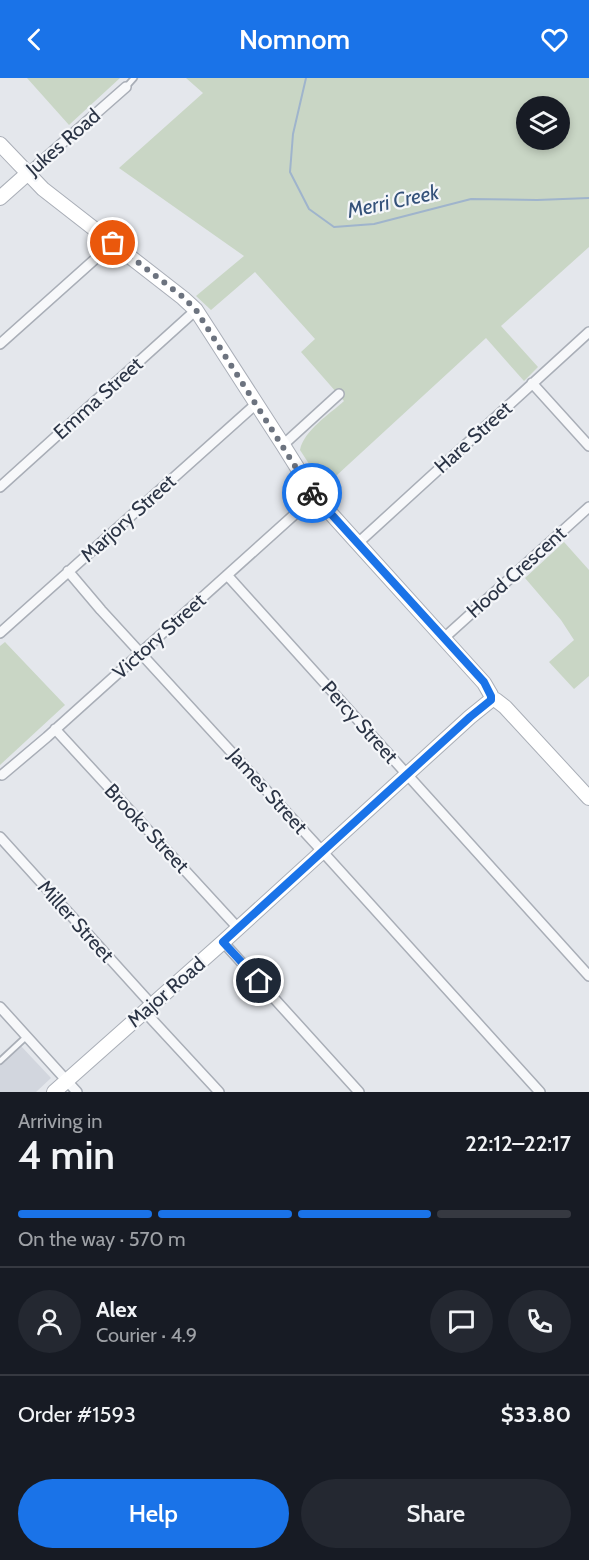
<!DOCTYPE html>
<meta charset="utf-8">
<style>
:root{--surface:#171b24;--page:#242831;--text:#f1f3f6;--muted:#9ea1a6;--line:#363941;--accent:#1a73e8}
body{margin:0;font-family:Cabin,sans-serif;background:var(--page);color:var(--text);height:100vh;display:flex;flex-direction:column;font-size:22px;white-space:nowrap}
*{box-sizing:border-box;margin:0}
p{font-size:20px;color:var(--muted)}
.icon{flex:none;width:33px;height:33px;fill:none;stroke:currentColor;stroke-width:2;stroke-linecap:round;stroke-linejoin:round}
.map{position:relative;height:1014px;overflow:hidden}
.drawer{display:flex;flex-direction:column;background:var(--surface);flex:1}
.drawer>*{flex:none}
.buttons{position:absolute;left:516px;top:18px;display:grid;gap:12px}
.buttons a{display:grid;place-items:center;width:54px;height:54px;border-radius:50%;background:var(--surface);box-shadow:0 3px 9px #0003;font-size:30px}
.pin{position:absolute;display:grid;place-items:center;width:51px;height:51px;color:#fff;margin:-26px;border:3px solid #fff;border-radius:50%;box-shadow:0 2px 6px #0007}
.courier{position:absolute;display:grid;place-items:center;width:60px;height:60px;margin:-30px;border:4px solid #1a73e8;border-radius:50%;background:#fff;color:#222;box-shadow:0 2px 8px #0007}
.overview em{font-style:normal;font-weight:600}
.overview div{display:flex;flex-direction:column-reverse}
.overview{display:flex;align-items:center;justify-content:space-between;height:102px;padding:0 18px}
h1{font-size:39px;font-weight:600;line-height:45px}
.bar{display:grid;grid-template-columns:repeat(4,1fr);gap:9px 6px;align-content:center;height:72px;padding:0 18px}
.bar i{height:8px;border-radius:4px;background:var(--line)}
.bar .current{background:var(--accent)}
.bar p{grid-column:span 4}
.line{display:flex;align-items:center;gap:15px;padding:0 18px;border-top:2px solid var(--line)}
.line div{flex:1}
.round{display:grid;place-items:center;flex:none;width:63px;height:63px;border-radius:32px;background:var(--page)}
.cta{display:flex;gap:12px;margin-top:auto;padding:12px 18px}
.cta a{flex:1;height:69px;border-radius:36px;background:var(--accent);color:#fff;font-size:24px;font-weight:600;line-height:69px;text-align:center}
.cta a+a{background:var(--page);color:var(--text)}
header{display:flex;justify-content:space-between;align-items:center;height:78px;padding:0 18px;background:var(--accent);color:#fff;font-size:27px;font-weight:600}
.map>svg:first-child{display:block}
.built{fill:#d2d6de}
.green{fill:#c9d6c5;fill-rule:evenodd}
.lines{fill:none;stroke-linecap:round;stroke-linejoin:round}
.stream{stroke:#9fb4cc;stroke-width:2}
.lane-casing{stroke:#a9aeb7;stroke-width:8}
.street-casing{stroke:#a9aeb7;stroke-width:12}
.secondary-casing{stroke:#a9aeb7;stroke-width:16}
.lane{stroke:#f7f8fa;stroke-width:4.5}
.street{stroke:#f7f8fa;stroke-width:9}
.secondary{stroke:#fff;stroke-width:14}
.done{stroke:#6c737f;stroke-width:6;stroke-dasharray:0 10.8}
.route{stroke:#1a73e8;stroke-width:8}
.labels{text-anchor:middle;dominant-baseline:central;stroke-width:4.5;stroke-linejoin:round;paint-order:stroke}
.street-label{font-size:20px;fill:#2b3445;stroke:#f4f6f9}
.water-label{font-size:21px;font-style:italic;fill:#34527a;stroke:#f4f6f9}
</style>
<header><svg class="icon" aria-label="back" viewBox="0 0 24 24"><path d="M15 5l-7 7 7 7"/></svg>Nomnom<svg class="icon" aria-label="heart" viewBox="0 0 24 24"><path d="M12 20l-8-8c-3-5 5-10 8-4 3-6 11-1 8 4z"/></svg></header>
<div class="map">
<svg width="589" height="1014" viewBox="0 0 589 1014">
<rect width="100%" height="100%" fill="#e4e7ec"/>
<path class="built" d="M 20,967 L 51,1000 L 36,1014 L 0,1014 L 0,986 Z"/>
<path class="green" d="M 27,0 L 120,0 L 69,47 Z
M 186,0 L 589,0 L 589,169 L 501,248 L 538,289 L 524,303 L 486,260 L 324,409 L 300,372 C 304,352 330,336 344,323 L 301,274 L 315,261 L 255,194 L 211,232 L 196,218 L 244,178 L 119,90 L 203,15 ZM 526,28 L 560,28 L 560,62 L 526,62 Z
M 564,464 L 589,492 L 589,598 L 574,611 L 549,584 L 574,562 L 561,542 L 525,500 Z
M 5,564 L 65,627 L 0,687 L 0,568 Z"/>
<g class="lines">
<path class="stream" d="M 306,0 L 293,56 L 290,94 L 309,131 L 334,149 L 374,146 L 471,121 L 537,122 L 589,120"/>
<g class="lane-casing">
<path id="lane" d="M 126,9 L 134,0
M 0,983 L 27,958"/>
</g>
<g class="street-casing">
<path id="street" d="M 27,96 L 126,9
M 0,266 L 113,165
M 532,305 L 589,368
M 283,367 L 339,316
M 0,409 L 196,232
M 358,465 L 589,254
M 68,493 L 101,532 L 322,773 L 540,1014
M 227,497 L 589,898
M 0,555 L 256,326
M 444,560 L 589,429
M 55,651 L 238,850
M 2,697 L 47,659 L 315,418
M 0,759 L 152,927
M 223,864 L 359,1014
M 0,929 L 77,1014
M 144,933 L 219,1014"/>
</g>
<g class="secondary-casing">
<path id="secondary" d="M 0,66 L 43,111 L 183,220 L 196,232 L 283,367 L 315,418 L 484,605 L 491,617 L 491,622 L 496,622 L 505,629 L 589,720
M 0,120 L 27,96
M 54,1014 L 223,864 L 470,639 L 491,622"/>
</g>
<use href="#lane" class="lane"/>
<use href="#street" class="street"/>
<use href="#secondary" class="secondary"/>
</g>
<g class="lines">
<path class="done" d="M 113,165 L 183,219 L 196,232 L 312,415"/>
<path class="route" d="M 259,903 L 223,864 L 470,639 L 491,622 L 491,618 L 484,604 L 312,415"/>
</g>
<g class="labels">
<g class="street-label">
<text transform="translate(63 64) rotate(-41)">Jukes Road</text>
<text transform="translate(98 320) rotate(-42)">Emma Street</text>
<text transform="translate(473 359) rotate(-42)">Hare Street</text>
<text transform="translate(128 440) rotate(-42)">Marjory Street</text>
<text transform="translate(516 494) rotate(-42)">Hood Crescent</text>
<text transform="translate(159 558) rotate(-42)">Victory Street</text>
<text transform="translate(360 644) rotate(48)">Percy Street</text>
<text transform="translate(268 713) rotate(48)">James Street</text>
<text transform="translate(147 750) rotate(47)">Brooks Street</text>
<text transform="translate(76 843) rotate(48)">Miller Street</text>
<text transform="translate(166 914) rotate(-41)">Major Road</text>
</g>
<g class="water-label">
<text transform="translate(393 123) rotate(-12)">Merri Creek</text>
</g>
</g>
</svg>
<div class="buttons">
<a><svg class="icon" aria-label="layers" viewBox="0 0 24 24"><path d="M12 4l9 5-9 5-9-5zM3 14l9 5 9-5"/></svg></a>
</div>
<div class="pin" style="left:113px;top:165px;background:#ea580c"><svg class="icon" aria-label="bag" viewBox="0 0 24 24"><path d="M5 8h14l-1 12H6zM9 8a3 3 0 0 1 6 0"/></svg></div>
<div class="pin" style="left:259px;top:903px;background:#1f2937"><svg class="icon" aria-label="home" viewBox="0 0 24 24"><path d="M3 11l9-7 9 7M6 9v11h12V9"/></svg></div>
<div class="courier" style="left:312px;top:415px"><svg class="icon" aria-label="bike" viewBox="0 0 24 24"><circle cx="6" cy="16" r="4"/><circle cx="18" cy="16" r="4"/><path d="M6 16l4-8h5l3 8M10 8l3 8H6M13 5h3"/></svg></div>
</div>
<section class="drawer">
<div class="overview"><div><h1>4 min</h1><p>Arriving in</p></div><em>22:12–22:17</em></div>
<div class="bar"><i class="current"></i><i class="current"></i><i class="current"></i><i></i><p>On the way · 570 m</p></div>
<div class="line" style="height:108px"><a class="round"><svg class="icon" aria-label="person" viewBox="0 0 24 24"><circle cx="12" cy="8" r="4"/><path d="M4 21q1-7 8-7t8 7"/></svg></a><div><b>Alex</b><p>Courier · 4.9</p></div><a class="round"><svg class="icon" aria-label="chat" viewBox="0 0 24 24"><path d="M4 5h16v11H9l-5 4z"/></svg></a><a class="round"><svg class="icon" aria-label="phone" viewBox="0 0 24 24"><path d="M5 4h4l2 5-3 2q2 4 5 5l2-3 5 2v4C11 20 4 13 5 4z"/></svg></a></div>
<div class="line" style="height:78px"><div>Order #1593</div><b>$33.80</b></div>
<div class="cta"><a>Help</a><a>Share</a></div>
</section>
